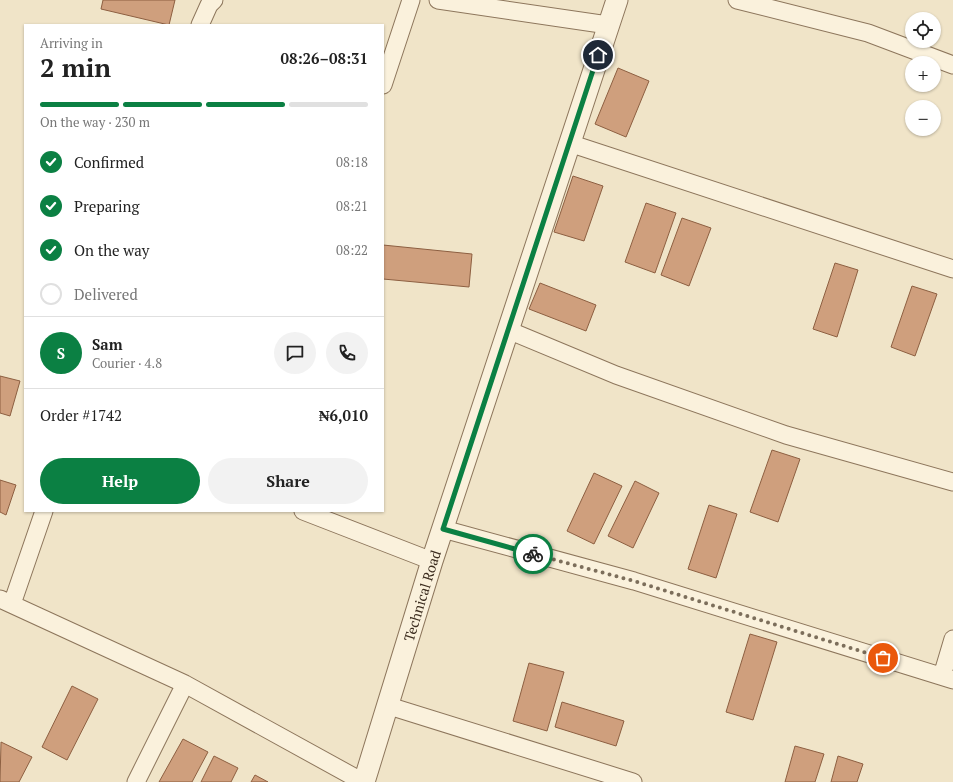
<!DOCTYPE html>
<meta charset="utf-8">
<style>
:root{--surface:#fff;--page:#f2f2f2;--text:#222;--muted:#767676;--line:#e0e0e0;--accent:#0b8043}
body{margin:0;font-family:"PT Serif",serif;background:var(--page);color:var(--text);height:100vh;display:flex;flex-direction:column;font-size:15px;white-space:nowrap}
*{box-sizing:border-box;margin:0}
p{font-size:13px;color:var(--muted)}
.icon{flex:none;width:22px;height:22px;fill:none;stroke:currentColor;stroke-width:2;stroke-linecap:round;stroke-linejoin:round}
.map{position:relative;flex:1;overflow:hidden}
.drawer{position:absolute;left:24px;top:24px;width:360px;height:488px;display:flex;flex-direction:column;background:var(--surface);border-radius:0px;box-shadow:0 1px 3px #0004}
.drawer>*{flex:none}
.controls{position:absolute;left:905px;top:12px;display:grid;gap:8px}
.controls a{display:grid;place-items:center;width:36px;height:36px;border-radius:50%;background:var(--surface);box-shadow:0 1px 3px #0004;font-size:20px}
.pin{position:absolute;display:grid;place-items:center;width:34px;height:34px;color:#fff;margin:-17px;border:2px solid #fff;border-radius:50%;box-shadow:0 1px 4px #0007}
.courier{position:absolute;display:grid;place-items:center;width:40px;height:40px;margin:-20px;border:3px solid #0b8043;border-radius:50%;background:#fff;color:#222;box-shadow:0 1px 5px #0007}
.headline em{font-style:normal;font-weight:700}
.headline div{display:flex;flex-direction:column-reverse}
.headline{display:flex;align-items:center;justify-content:space-between;height:68px;padding:0 16px}
h1{font-size:26px;font-weight:700;line-height:30px}
.bar{display:grid;grid-template-columns:repeat(4,1fr);gap:6px 4px;align-content:center;height:48px;padding:0 16px}
.bar i{height:5px;border-radius:3px;background:var(--line)}
.bar .selected{background:var(--accent)}
.bar p{grid-column:span 4}
.line{display:flex;align-items:center;gap:10px;padding:0 16px;border-top:1px solid var(--line)}
.line div{flex:1}
.round{display:grid;place-items:center;flex:none;width:42px;height:42px;border-radius:21px;background:var(--page)}
ol{padding:0 16px;list-style:none}
li{display:flex;align-items:center;gap:12px;height:44px}
li p{margin-inline-start:auto}
li .icon{padding:4px;border-radius:50%;background:var(--accent);color:#fff;stroke-width:4}
li:last-child{color:var(--muted)}
li i{width:22px;height:22px;border:2px solid var(--line);border-radius:50%}
.primary-button{display:flex;gap:8px;margin-top:auto;padding:8px 16px}
.primary-button a{flex:1;height:46px;border-radius:24px;background:var(--accent);color:#fff;font-size:16px;font-weight:700;line-height:46px;text-align:center}
.primary-button a+a{background:var(--page);color:var(--text)}
.map>svg:first-child{display:block}
.building{fill:#cf9f7d;stroke:#8d5f41}
.lines{fill:none;stroke-linecap:round;stroke-linejoin:round}
.minor-casing{stroke:#8d765c;stroke-width:19}
.tertiary-casing{stroke:#8d765c;stroke-width:23}
.minor{stroke:#faf1dc;stroke-width:17}
.tertiary{stroke:#faf1dc;stroke-width:21}
.done{stroke:#7c6e5b;stroke-width:4;stroke-dasharray:0 7.2}
.route{stroke:#0b8043;stroke-width:5}
.labels{text-anchor:middle;dominant-baseline:central;stroke-width:3;stroke-linejoin:round;paint-order:stroke}
.street-label{font-size:14px;fill:#3d2e20;stroke:#f7eed8}
</style>
<div class="map">
<svg width="953" height="782" viewBox="0 0 953 782">
<rect width="100%" height="100%" fill="#f0e4c8"/>
<path class="building" d="M 103,0 L 175,0 L 169,25 L 101,9 Z
M 618,68 L 649,81 L 626,137 L 595,124 Z
M 573,176 L 603,186 L 584,241 L 554,232 Z
M 646,203 L 676,213 L 655,273 L 625,262 Z
M 682,218 L 711,228 L 689,286 L 661,275 Z
M 383,245 L 472,254 L 469,287 L 383,279 Z
M 835,263 L 858,270 L 837,337 L 813,329 Z
M 540,283 L 596,305 L 586,331 L 529,309 Z
M 912,286 L 937,294 L 915,356 L 891,347 Z
M 0,376 L 20,381 L 10,416 L 0,413 Z
M 772,450 L 800,459 L 778,522 L 750,512 Z
M 594,473 L 622,486 L 594,544 L 567,531 Z
M 0,480 L 16,485 L 6,515 L 0,512 Z
M 635,481 L 659,493 L 633,548 L 608,536 Z
M 709,505 L 737,514 L 716,578 L 688,569 Z
M 750,634 L 777,642 L 753,720 L 726,712 Z
M 529,663 L 564,672 L 547,731 L 513,721 Z
M 72,686 L 98,699 L 67,760 L 42,747 Z
M 562,702 L 624,721 L 616,746 L 555,727 Z
M 183,739 L 208,752 L 192,782 L 159,782 Z
M 1,742 L 32,757 L 19,782 L 0,782 Z
M 795,746 L 824,754 L 815,782 L 785,782 Z
M 214,756 L 238,768 L 231,782 L 201,782 Z
M 838,756 L 863,764 L 857,782 L 831,782 Z
M 255,775 L 268,782 L 251,782 Z"/>
<g class="lines">
<g class="minor-casing">
<path id="minor" d="M 438,0 L 608,25
M 737,0 L 868,33 L 953,65
M 200,25 L 209,5 L 214,0
M 383,85 L 411,0
M 569,143 L 953,269
M 508,330 L 616,375 L 786,435 L 953,482
M 303,511 L 432,561
M 443,529 L 634,581 L 953,680
M 0,599 L 185,684 L 363,782
M 12,604 L 44,511
M 942,676 L 953,639
M 389,706 L 633,782
M 136,782 L 185,684"/>
</g>
<g class="tertiary-casing">
<g id="tertiary">
<path id="s1" d="M 364,782 L 432,561 L 617,0"/>
</g>
</g>
<use href="#minor" class="minor"/>
<use href="#tertiary" class="tertiary"/>
</g>
<g class="lines">
<path class="done" d="M 533,554 L 634,581 L 883,658"/>
<path class="route" d="M 533,554 L 443,529 L 598,55"/>
</g>
<g class="labels">
<g class="street-label">
<text stroke="none"><textPath href="#s1" startOffset="195">Technical Road</textPath></text>
</g>
</g>
</svg>
<div class="controls">
<a><svg class="icon" aria-label="locate" viewBox="0 0 24 24"><circle cx="12" cy="12" r="6"/><path d="M12 2v4M12 18v4M2 12h4M18 12h4"/></svg></a>
<a>+</a>
<a>−</a>
</div>
<div class="pin" style="left:883px;top:658px;background:#ea580c"><svg class="icon" aria-label="bag" viewBox="0 0 24 24"><path d="M5 8h14l-1 12H6zM9 8a3 3 0 0 1 6 0"/></svg></div>
<div class="pin" style="left:598px;top:55px;background:#1f2937"><svg class="icon" aria-label="home" viewBox="0 0 24 24"><path d="M3 11l9-7 9 7M6 9v11h12V9"/></svg></div>
<div class="courier" style="left:533px;top:554px"><svg class="icon" aria-label="bike" viewBox="0 0 24 24"><circle cx="6" cy="16" r="4"/><circle cx="18" cy="16" r="4"/><path d="M6 16l4-8h5l3 8M10 8l3 8H6M13 5h3"/></svg></div>
<section class="drawer">
<div class="headline"><div><h1>2 min</h1><p>Arriving in</p></div><em>08:26–08:31</em></div>
<div class="bar"><i class="selected"></i><i class="selected"></i><i class="selected"></i><i></i><p>On the way · 230 m</p></div>
<ol>
<li><svg class="icon" aria-label="check" viewBox="0 0 24 24"><path d="M5 12l5 5 9-10"/></svg>Confirmed<p>08:18</p></li>
<li><svg class="icon" aria-label="check" viewBox="0 0 24 24"><path d="M5 12l5 5 9-10"/></svg>Preparing<p>08:21</p></li>
<li><svg class="icon" aria-label="check" viewBox="0 0 24 24"><path d="M5 12l5 5 9-10"/></svg>On the way<p>08:22</p></li>
<li><i></i>Delivered</li>
</ol>
<div class="line" style="height:72px"><b class="round" style="background:var(--accent);color:#fff">S</b><div><b>Sam</b><p>Courier · 4.8</p></div><a class="round"><svg class="icon" aria-label="chat" viewBox="0 0 24 24"><path d="M4 5h16v11H9l-5 4z"/></svg></a><a class="round"><svg class="icon" aria-label="phone" viewBox="0 0 24 24"><path d="M5 4h4l2 5-3 2q2 4 5 5l2-3 5 2v4C11 20 4 13 5 4z"/></svg></a></div>
<div class="line" style="height:52px"><div>Order #1742</div><b>₦6,010</b></div>
<div class="primary-button"><a>Help</a><a>Share</a></div>
</section>
</div>
